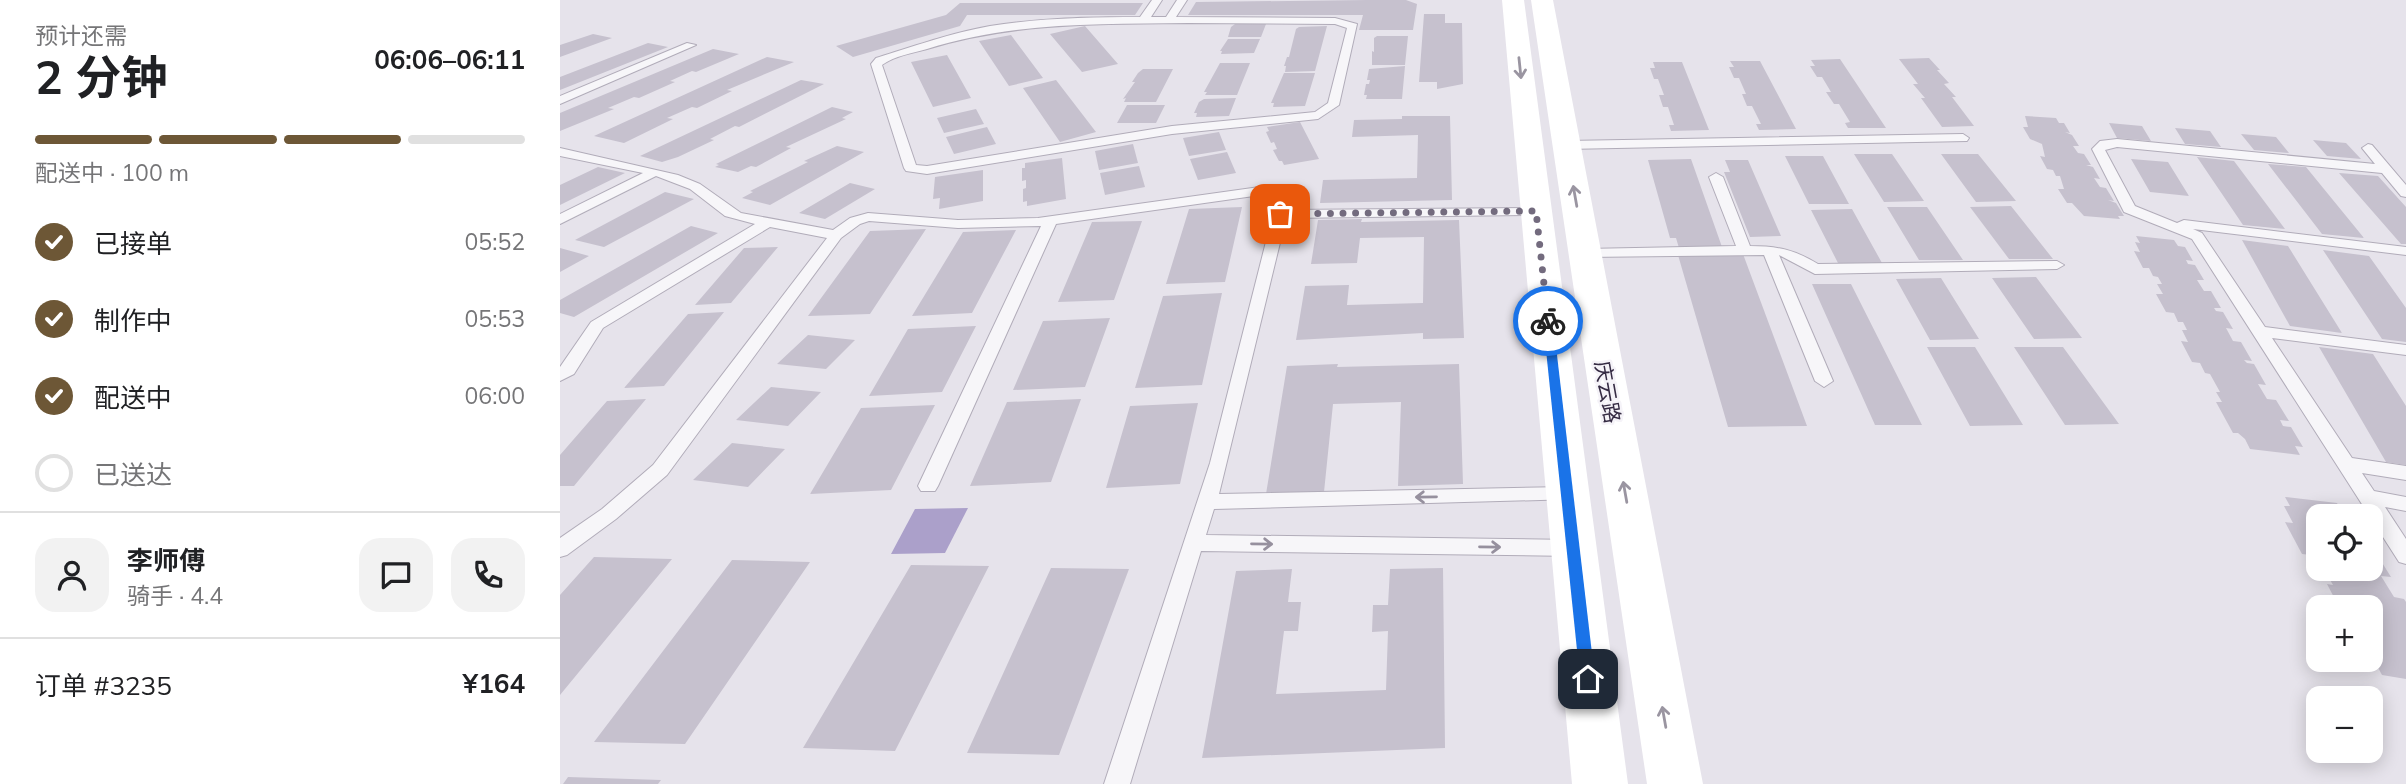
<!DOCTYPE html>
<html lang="zh">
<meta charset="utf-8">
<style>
:root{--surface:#fff;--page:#f2f2f2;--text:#202124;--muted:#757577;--line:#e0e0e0;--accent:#6d5736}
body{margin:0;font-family:Mulish,"Noto Sans SC",sans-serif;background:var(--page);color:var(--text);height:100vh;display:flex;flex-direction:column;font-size:26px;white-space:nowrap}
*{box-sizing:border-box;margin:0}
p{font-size:23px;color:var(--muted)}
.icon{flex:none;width:38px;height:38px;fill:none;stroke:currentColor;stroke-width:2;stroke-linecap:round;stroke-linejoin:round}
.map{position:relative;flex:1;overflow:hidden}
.side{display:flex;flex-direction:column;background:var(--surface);width:560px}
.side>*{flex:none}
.buttons{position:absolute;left:1746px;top:504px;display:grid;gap:14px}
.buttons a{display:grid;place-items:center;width:77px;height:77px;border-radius:14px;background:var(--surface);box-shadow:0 4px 18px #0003;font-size:35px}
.pin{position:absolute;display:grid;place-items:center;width:60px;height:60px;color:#fff;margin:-30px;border-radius:14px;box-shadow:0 4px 10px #0006}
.courier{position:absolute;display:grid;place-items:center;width:70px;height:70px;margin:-35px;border:5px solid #1a73e8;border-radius:50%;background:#fff;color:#222;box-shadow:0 2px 9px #0007}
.headline em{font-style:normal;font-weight:700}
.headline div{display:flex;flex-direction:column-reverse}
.headline{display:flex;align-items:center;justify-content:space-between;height:119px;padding:0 35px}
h1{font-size:46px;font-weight:700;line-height:52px}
.bar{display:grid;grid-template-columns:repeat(4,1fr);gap:10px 7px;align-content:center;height:84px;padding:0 35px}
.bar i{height:9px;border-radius:5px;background:var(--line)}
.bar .selected{background:var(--accent)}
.bar p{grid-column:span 4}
.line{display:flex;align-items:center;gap:18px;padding:0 35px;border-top:2px solid var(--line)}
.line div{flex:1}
.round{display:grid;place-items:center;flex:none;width:74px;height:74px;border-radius:21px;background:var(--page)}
ol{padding:0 35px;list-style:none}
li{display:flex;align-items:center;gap:21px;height:77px}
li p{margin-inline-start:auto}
li .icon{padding:7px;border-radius:50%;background:var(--accent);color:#fff;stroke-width:4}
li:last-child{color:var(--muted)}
li i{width:38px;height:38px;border:4px solid var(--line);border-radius:50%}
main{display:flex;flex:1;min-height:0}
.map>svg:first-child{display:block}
.water{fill:#aba0ca}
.building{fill:#c6c1ce}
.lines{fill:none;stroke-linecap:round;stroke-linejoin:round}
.lane-casing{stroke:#b1acb9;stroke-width:2}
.lane{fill:#f7f6f9;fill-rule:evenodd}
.secondary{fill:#fff;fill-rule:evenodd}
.oneway{stroke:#9a95a1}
.oneway2{stroke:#96909e}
.route{fill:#1a73e8}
.done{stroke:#736b7e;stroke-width:7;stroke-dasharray:0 12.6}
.labels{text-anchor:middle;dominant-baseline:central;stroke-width:5;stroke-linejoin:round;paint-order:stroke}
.street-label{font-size:21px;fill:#352b43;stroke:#f5f3f8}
</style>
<main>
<section class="side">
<div class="headline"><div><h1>2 分钟</h1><p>预计还需</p></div><em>06:06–06:11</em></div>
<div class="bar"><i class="selected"></i><i class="selected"></i><i class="selected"></i><i></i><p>配送中 · 100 m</p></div>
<ol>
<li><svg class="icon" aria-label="check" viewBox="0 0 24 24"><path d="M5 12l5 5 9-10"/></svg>已接单<p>05:52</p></li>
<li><svg class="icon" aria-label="check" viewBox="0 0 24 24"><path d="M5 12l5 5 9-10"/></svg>制作中<p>05:53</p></li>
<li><svg class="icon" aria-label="check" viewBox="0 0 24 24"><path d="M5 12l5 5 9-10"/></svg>配送中<p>06:00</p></li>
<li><i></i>已送达</li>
</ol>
<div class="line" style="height:126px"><a class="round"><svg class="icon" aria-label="person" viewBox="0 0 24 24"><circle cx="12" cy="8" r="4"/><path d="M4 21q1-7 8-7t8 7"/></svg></a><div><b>李师傅</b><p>骑手 · 4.4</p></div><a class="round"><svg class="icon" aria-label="chat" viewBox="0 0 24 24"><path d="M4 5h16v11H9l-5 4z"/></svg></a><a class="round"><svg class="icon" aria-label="phone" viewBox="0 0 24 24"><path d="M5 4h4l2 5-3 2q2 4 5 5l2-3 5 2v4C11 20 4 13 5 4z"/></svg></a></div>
<div class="line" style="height:91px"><div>订单 #3235</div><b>¥164</b></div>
</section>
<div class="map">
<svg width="1846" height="784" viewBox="0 0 1846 784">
<rect width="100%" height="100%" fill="#e6e3eb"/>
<path class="water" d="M 408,508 L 385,553 L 331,554 L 355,509 Z"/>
<path class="building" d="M 807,0 L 846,0 L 857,4 L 853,30 L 799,30 L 803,15 L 628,15 L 636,2 Z
M 400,3 L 583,3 L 575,15 L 407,15 L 400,26 L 293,57 L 276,46 L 386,15 Z
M 864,14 L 885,14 L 885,23 L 902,23 L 903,84 L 877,89 L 877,82 L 859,82 Z
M 675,24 L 706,24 L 701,37 L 668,37 L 671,27 Z
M 525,26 L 558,64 L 522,72 L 490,34 Z
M 767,26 L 755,71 L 725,72 L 726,66 L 724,66 L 727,57 L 729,57 L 736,29 L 739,27 Z
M 33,34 L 52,38 L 0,57 L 0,45 Z
M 451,35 L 483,78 L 449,86 L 419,41 Z
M 817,36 L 848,36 L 845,65 L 812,65 L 812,51 L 814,52 L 814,38 Z
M 668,39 L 700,39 L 694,53 L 661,54 L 662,51 L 660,51 Z
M 88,43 L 108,47 L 0,90 L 0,77 Z
M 153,49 L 179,54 L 136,72 L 132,71 L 110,81 L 115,82 L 79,98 L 74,97 L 48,108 L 54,109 L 0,131 L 0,113 Z
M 387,55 L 411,98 L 373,107 L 351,62 Z
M 207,57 L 234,62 L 167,90 L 172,91 L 137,108 L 132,107 L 107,118 L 113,119 L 64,143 L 34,136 Z
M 1369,58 L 1380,70 L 1377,70 L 1389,83 L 1384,84 L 1396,97 L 1392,97 L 1414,126 L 1382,127 L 1361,98 L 1365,98 L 1353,84 L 1358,84 L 1339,59 Z
M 1280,59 L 1326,128 L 1288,128 L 1285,123 L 1290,122 L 1279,104 L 1274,104 L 1266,92 L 1271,92 L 1262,77 L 1257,77 L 1250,66 L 1255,66 L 1251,60 Z
M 1170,61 L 1200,61 L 1236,129 L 1199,130 L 1196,124 L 1201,124 L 1192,106 L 1187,106 L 1182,94 L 1186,94 L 1179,78 L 1174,78 L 1169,67 L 1174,67 Z
M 1093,62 L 1122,62 L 1149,130 L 1111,131 L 1109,125 L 1114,125 L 1108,107 L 1103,107 L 1099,95 L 1104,95 L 1098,79 L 1094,79 L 1090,68 L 1095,68 Z
M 660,63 L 690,63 L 677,95 L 645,95 L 647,92 L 644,92 Z
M 845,66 L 842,99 L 806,99 L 807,95 L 804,95 L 806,84 L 809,84 L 810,80 L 807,80 L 809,69 Z
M 583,69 L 613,69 L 596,102 L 564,102 L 566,98 L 563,99 L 575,82 L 572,82 L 578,73 Z
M 724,73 L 755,73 L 745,106 L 713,107 L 714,103 L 711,103 Z
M 241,80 L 264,84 L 179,127 L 175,126 L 150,139 L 154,140 L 118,157 L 102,162 L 80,156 Z
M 496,80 L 536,132 L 500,142 L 463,88 Z
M 676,98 L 669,116 L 636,117 L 637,113 L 634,113 L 639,102 L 644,99 Z
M 567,105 L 605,105 L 596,123 L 557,123 Z
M 272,107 L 293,112 L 282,118 L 286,119 L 226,147 L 231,148 L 196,167 L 191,166 L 178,172 L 155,167 L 159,165 L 156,164 Z
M 416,109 L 424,124 L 384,133 L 377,118 Z
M 842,116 L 890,116 L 892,200 L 760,203 L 763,180 L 857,178 L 858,135 L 792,137 L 794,120 L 842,119 Z
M 1465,116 L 1496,118 L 1499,123 L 1504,123 L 1510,133 L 1505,132 L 1512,135 L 1519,146 L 1513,146 L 1518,153 L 1524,154 L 1531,165 L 1526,165 L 1533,167 L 1540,179 L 1534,178 L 1540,187 L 1546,188 L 1554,201 L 1548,200 L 1556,203 L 1564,216 L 1558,216 L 1560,219 L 1524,216 L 1512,203 L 1507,203 L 1498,189 L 1504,189 L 1500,176 L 1496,176 L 1493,170 L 1487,169 L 1480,156 L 1485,157 L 1482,144 L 1470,139 L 1463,127 L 1468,127 Z
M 740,122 L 759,159 L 724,165 L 722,161 L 719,161 L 713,150 L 717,149 L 714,142 L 711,143 L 706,132 L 709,131 L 707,127 Z
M 1549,123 L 1582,126 L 1591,141 L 1557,138 Z
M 427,127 L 436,144 L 394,154 L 386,137 Z
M 1615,128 L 1650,131 L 1661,147 L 1625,144 Z
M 659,132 L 666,150 L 629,156 L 623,138 Z
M 1681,134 L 1716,137 L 1729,153 L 1694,150 Z
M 1753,140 L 1786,143 L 1801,159 L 1767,156 Z
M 573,144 L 578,163 L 539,170 L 535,151 Z
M 277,146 L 304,152 L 210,205 L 182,198 L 193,192 L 190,191 L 248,162 L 244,161 Z
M 667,152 L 676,173 L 638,180 L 630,159 Z
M 1294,154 L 1332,154 L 1364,201 L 1324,202 Z
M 1381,154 L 1418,154 L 1456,201 L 1416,202 Z
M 1225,156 L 1263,156 L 1289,204 L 1249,204 Z
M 1637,157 L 1674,161 L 1725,229 L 1683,225 Z
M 502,158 L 506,199 L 467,206 L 467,201 L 463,202 L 463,189 L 466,188 L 466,180 L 462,181 L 462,168 L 465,168 L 465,163 Z
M 1131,159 L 1162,247 L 1119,248 L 1116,238 L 1110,238 L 1088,160 Z
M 1571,159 L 1608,162 L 1629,196 L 1590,192 Z
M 1165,160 L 1188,160 L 1221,236 L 1190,237 L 1164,172 L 1170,172 Z
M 1708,164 L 1746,167 L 1804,238 L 1762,234 Z
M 579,166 L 585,187 L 545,195 L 540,173 Z
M 38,167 L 65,173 L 0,205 L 0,185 Z
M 423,170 L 423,201 L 379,209 L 380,198 L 373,199 L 375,177 Z
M 1779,173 L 1818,176 L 1846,207 L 1846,244 L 1841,244 Z
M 290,183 L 315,189 L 265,219 L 239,213 Z
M 105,192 L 134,199 L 44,247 L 15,240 Z
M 1451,206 L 1493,259 L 1449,259 L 1410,207 Z
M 682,207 L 665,282 L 606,284 L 629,209 Z
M 1327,207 L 1367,207 L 1403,260 L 1359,260 Z
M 1292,209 L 1322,263 L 1278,263 L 1251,210 Z
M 802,219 L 801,222 L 899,220 L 904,338 L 863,339 L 863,333 L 736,340 L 745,286 L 789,285 L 787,305 L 863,303 L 864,237 L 800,238 L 797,263 L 751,264 L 758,220 Z
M 582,221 L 554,300 L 498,302 L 532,222 Z
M 131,226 L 158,233 L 14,317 L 0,313 L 0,300 Z
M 366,229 L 310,314 L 248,316 L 310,231 Z
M 456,230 L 412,313 L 352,316 L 403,232 Z
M 1576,236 L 1614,240 L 1618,246 L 1625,247 L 1633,261 L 1626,260 L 1628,264 L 1635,265 L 1644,280 L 1637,280 L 1644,291 L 1651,291 L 1661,308 L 1654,308 L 1656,311 L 1663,312 L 1673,329 L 1666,328 L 1673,341 L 1681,342 L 1692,361 L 1684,360 L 1687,363 L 1694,364 L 1706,385 L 1698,384 L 1707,399 L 1716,400 L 1729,421 L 1720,420 L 1723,426 L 1731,427 L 1743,447 L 1735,446 L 1740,455 L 1690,449 L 1685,439 L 1678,433 L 1673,433 L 1656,402 L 1662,402 L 1656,392 L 1660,392 L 1650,374 L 1645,373 L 1640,363 L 1632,362 L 1621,341 L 1628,342 L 1622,330 L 1627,330 L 1623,322 L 1618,322 L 1614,313 L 1606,312 L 1596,294 L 1603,294 L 1597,284 L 1602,284 L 1598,277 L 1593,276 L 1589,268 L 1583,268 L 1574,251 L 1580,252 L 1575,242 L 1580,243 Z
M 1682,240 L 1728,246 L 1782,333 L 1730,326 Z
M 218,247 L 171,303 L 135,305 L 184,248 Z
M 0,248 L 29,256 L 0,272 Z
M 1763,250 L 1809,256 L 1846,308 L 1846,342 L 1822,339 Z
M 1183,254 L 1247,426 L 1168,427 L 1118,255 Z
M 1476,277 L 1522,338 L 1474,339 L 1432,278 Z
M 1381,278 L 1419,339 L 1370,340 L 1336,279 Z
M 1252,284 L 1291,284 L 1362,425 L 1315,425 Z
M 662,293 L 642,385 L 575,388 L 603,296 Z
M 164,312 L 104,386 L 64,388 L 128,314 Z
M 550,318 L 525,387 L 453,390 L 483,321 Z
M 416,326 L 382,392 L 309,396 L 348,329 Z
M 248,335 L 295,340 L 266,369 L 217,364 Z
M 1367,347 L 1415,347 L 1463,425 L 1410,426 Z
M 1454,347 L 1503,347 L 1559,424 L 1505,425 Z
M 1759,347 L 1813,354 L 1846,406 L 1846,465 L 1826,462 Z
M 778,364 L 777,367 L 899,364 L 903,484 L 838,486 L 841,402 L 773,404 L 764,492 L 706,494 L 727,366 Z
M 211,387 L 261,392 L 228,426 L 176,420 Z
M 86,399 L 14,486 L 0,486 L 0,455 L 47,401 Z
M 521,399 L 491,482 L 410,486 L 447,402 Z
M 638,403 L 620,484 L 546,488 L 570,406 Z
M 375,405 L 331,490 L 250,494 L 301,408 Z
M 172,443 L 225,449 L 188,487 L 133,480 Z
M 1725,497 L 1777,503 L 1783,514 L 1790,514 L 1759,516 L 1759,570 L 1751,555 L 1742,554 L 1725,522 L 1733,523 L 1724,506 L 1730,506 Z
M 1811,545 L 1831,577 L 1821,576 L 1834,597 L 1844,599 L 1846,602 L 1846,679 L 1822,675 L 1814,660 L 1811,660 L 1811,607 L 1770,607 L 1768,603 L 1778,605 L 1767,584 L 1773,585 L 1764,569 L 1811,569 Z
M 34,557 L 112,559 L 0,695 L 0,595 Z
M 172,560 L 250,562 L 125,744 L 34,742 Z
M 351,565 L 429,566 L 335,751 L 243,748 Z
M 491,568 L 569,569 L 499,755 L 407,753 Z
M 883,568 L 885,748 L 642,758 L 676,571 L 732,569 L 728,602 L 741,602 L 738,631 L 724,631 L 716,694 L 826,690 L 828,631 L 812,632 L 813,605 L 828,605 L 830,569 Z
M 8,777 L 101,780 L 98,784 L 3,784 Z"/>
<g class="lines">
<g class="lane-casing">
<path id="lane" d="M 592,0 L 602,0 L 591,17 L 606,17 L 617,0 L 627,0 L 616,17 L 775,18 L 797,24 L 779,105 L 758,119 L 612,134 L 367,174 L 346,171 L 344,168 L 311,64 L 316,58 C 354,46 391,33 430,26 C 480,18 530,17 580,17 ZM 628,23 L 775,24 L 787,28 L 768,103 L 755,112 L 612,126 L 367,166 L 356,165 L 322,65 C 334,56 353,53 367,49 C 453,22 539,24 628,23 Z
M 127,43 L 136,45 L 0,104 L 0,96 Z
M 1403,134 L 1409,138 L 1407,141 L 1006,149 L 1000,145 L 1006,141 Z
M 1557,139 L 1815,164 L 1802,148 L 1808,144 L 1812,145 L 1846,185 L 1846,197 L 1841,196 L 1822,173 L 1557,147 L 1545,150 L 1575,206 L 1617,223 L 1624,220 L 1846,247 L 1846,255 L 1633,229 L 1642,233 L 1705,327 L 1846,345 L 1846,355 L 1712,338 L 1792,458 L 1846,466 L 1846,480 L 1802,473 L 1814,491 L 1846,497 L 1846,511 L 1825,507 L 1846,539 L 1846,564 L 1839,562 L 1632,239 L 1564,212 L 1532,149 L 1540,141 Z
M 0,148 L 118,175 L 140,184 L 181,213 L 273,230 L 290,218 L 308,213 L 398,220 L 478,218 L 713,185 L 720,189 L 726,210 L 981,208 L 981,214 L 976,215 L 726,218 L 659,494 L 1007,487 L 1014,489 L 1017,494 L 1014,499 L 654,509 L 646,535 L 1013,540 L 1020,542 L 1023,548 L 1020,554 L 1013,556 L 641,551 L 570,784 L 544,784 L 650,463 L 713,214 L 708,194 L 496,224 L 378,486 L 375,491 L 361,491 L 358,486 L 481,226 L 398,228 L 309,221 L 300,224 L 281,238 L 107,475 L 56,519 L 7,555 L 0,557 L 0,538 L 42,509 L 93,465 L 267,238 L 210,227 L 43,328 L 14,374 L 0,381 L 0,367 L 31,322 L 195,224 L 165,216 L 130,189 L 96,176 L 0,224 L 0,214 L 83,173 L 0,156 Z
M 1156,173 L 1163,177 L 1190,246 C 1218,246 1235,250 1258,264 L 1497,261 L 1504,265 L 1497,269 L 1255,274 L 1219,255 L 1273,381 L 1264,387 L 1255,381 L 1204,255 L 1025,257 L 1018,253 L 1025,249 L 1176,246 L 1149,177 Z"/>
</g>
<use href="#lane" class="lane"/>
<path class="secondary" d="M 942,0 L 964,0 L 1068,784 L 1012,784 Z
M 971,0 L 993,0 L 1143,784 L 1087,784 Z"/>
</g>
<defs><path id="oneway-shaft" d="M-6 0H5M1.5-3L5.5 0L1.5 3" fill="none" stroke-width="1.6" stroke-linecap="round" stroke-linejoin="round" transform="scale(1.75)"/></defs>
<g class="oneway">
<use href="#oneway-shaft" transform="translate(960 68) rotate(84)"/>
<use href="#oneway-shaft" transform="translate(1015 196) rotate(-100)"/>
<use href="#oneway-shaft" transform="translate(1065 492) rotate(-100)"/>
<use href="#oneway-shaft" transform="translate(1104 717) rotate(-100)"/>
</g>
<g class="oneway2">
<use href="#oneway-shaft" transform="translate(866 497) rotate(179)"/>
<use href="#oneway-shaft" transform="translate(702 544) rotate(1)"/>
<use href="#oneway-shaft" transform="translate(930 547) rotate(1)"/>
</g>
<path class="route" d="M 988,318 L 993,321 L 1035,679 L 1028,686 L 1020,679 L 983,321 Z"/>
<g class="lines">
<path class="done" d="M 720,214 L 976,211 L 988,321"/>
</g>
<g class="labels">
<g class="street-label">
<text transform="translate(1048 392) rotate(80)">庆云路</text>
</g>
</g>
</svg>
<div class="buttons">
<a><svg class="icon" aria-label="locate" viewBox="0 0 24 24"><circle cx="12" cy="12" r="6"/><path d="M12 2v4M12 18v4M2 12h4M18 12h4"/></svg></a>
<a>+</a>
<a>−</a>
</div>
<div class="pin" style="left:720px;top:214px;background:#ea580c"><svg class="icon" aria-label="bag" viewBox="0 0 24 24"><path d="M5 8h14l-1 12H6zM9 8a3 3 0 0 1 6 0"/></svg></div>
<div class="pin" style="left:1028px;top:679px;background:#1f2937"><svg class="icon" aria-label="home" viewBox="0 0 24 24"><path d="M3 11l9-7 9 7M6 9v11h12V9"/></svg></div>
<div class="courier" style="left:988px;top:321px"><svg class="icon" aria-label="bike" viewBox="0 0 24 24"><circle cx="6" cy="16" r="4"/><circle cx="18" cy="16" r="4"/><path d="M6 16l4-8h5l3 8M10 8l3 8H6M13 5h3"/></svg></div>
</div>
</main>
